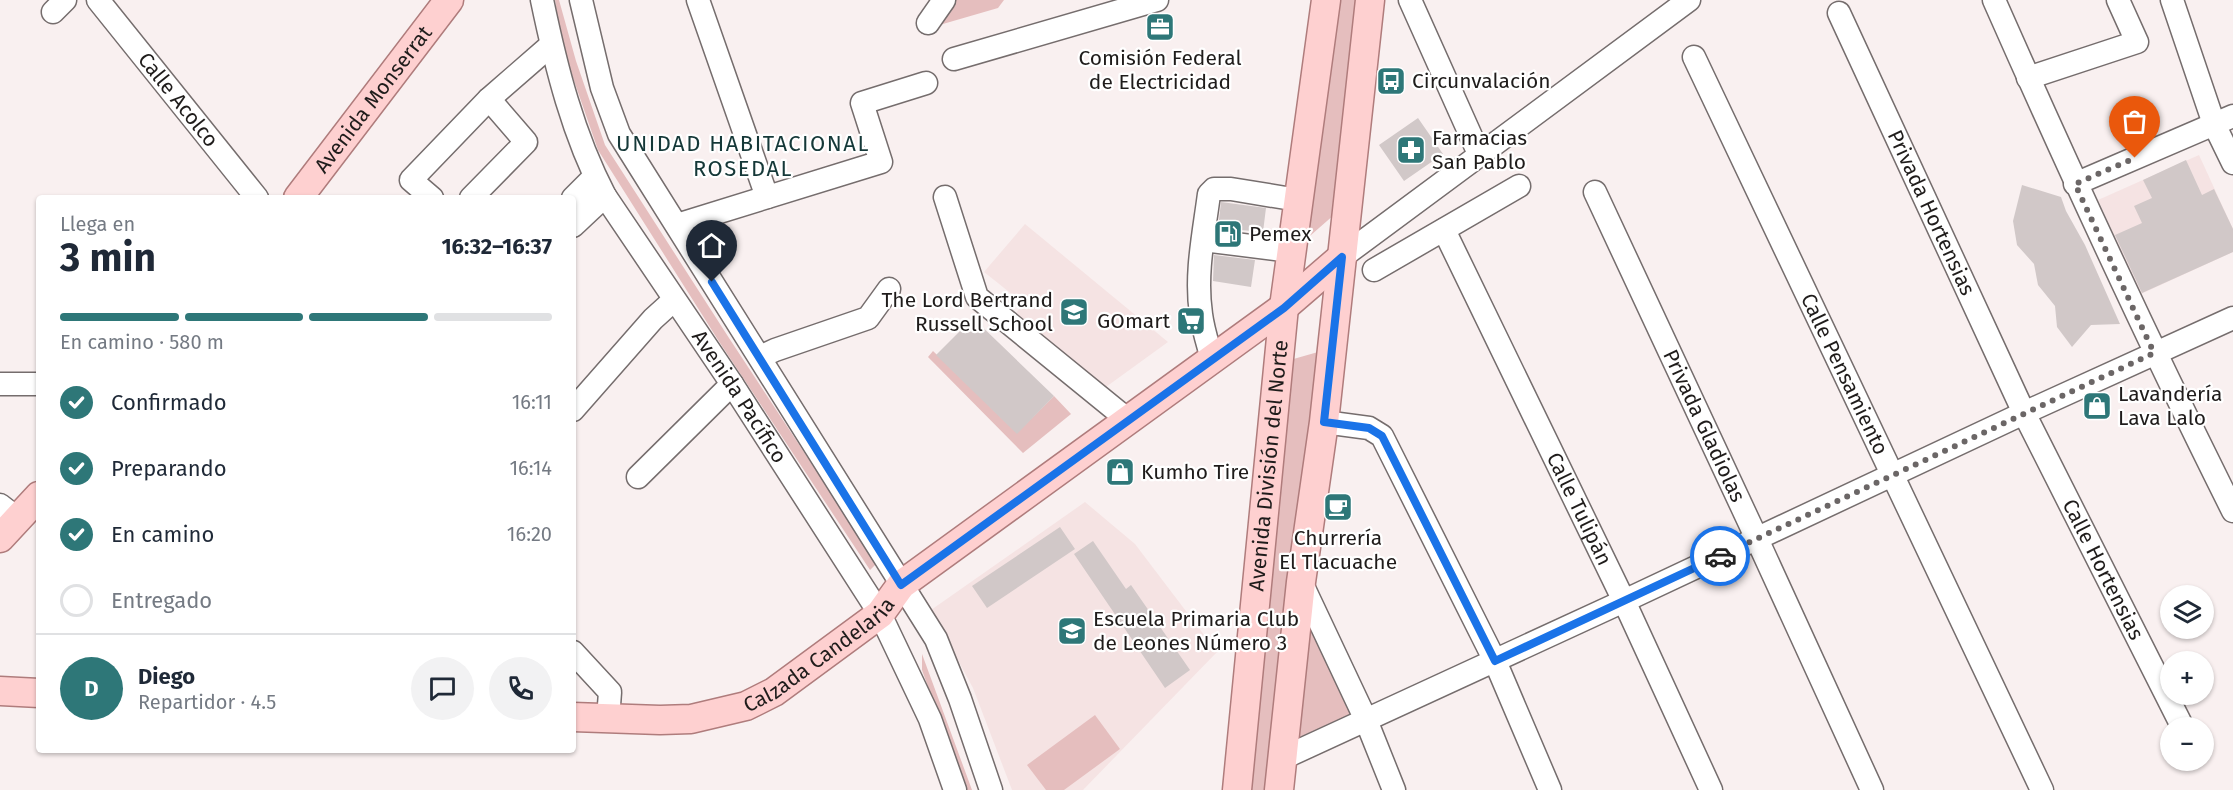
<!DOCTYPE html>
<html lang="es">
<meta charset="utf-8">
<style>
:root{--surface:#fff;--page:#f2f2f3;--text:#1f2937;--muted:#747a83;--line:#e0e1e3;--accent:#2e7778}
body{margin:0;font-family:"Fira Sans",sans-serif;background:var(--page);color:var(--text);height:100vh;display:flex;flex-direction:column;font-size:22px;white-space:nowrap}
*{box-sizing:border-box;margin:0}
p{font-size:20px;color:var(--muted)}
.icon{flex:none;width:33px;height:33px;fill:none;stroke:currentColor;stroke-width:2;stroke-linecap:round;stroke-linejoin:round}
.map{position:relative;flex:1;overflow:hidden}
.details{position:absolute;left:36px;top:195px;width:540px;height:558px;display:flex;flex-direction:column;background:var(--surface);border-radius:6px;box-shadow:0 2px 4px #0004}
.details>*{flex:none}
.buttons{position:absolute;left:2160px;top:585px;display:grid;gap:12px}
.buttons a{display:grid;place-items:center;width:54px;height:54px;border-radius:50%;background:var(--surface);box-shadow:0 2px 4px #0004;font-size:30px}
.pin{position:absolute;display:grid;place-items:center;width:51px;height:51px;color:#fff;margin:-62px -26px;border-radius:50% 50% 50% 0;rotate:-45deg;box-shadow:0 0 6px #0007}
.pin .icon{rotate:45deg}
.courier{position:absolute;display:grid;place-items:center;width:60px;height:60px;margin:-30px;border:4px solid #1a73e8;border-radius:50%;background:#fff;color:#222;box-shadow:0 2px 8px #0007}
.summary em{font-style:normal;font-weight:700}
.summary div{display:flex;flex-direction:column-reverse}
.summary{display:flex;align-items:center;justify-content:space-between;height:102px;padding:0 24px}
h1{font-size:39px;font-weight:700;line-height:45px}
.bar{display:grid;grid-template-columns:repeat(4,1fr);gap:9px 6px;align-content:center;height:72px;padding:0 24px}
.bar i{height:8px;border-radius:4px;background:var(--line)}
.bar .current{background:var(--accent)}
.bar p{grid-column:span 4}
.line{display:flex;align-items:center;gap:15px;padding:0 24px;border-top:2px solid var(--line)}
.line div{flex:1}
.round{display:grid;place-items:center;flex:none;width:63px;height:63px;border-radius:32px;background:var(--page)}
ol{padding:0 24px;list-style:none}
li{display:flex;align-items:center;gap:18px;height:66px}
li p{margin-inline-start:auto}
li .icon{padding:6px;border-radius:50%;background:var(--accent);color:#fff;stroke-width:4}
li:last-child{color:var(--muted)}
li i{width:33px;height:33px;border:3px solid var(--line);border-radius:50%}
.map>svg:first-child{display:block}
.built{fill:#f5e3e3}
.green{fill:#e5bebe}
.building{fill:#d1c8c8}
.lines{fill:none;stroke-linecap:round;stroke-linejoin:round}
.minor-casing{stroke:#756d6d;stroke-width:25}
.major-casing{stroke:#af7c7c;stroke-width:31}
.minor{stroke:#fff;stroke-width:22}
.major{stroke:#fed0d0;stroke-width:28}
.done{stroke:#6b6666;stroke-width:6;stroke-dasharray:0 10.8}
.route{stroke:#1a73e8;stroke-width:8}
.labels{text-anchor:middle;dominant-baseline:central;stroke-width:4.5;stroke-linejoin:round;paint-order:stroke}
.poi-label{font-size:21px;fill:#1f1c1b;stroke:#fff;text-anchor:start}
.street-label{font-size:21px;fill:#1f1c1b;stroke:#fff}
.neighbourhood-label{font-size:22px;letter-spacing:1.5px;fill:#153838;stroke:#fff}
</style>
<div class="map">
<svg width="2233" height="790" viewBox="0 0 2233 790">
<rect width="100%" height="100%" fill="#f9f0f0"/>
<path class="built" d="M 2199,155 L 2233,229 L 2233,252 L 2141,294 L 2098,200 Z
M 1025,224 L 1168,342 L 1099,392 L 1011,321 L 1023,303 L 984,272 Z
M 1085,502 L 1135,544 L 1217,652 L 1083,790 L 1012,790 L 973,688 L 931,610 Z"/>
<path class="green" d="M 555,0 L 559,0 L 576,61 L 605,145 L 729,338 L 877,563 L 870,570 L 720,343 L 598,150 L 562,46 Z
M 955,0 L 1004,0 L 998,8 L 936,26 Z
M 1341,0 L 1359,0 L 1335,214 L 1303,242 L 1333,2 Z
M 933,351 L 1017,433 L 1054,396 L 1071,414 L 1023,453 L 928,357 Z
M 1318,352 L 1276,790 L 1247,790 L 1290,360 Z
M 1309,585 L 1366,720 L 1288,755 Z
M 922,654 L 972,790 L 965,790 L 922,670 Z
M 1095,715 L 1120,749 L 1064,790 L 1046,790 L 1027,765 Z"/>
<path class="building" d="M 1418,118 L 1443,154 L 1404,181 L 1379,145 Z
M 2186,160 L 2202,195 L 2214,189 L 2233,229 L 2233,252 L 2142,293 L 2115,235 L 2142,223 L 2134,206 L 2152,198 L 2143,180 Z
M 2022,185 L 2061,197 L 2066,211 L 2085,245 L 2120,324 L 2091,325 L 2072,347 L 2057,327 L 2055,306 L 2038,285 L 2034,264 L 2017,245 L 2013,221 Z
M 1221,202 L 1266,208 L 1263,232 L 1218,228 Z
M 1214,255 L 1255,260 L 1251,287 L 1213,281 Z
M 973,318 L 1054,396 L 1017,434 L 936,355 Z
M 1060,527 L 1075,549 L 987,608 L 972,586 Z
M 1093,541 L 1126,589 L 1131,585 L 1190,670 L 1165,688 L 1074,554 Z"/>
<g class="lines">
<g class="minor-casing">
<g id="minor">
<path id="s1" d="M 98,0 L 257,198"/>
<path id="s2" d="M 542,0 C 556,67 573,135 605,196 L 732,384 L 880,614 L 930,719 L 955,790"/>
<path d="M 581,0 L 602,88 L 619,134 L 936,639 L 960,699 L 991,790"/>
<path d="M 698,0 L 767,197"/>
<path d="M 1410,0 L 1479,154"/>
<path d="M 1994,0 C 2070,172 2149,343 2233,511"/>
<path d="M 2172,0 L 2214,124 L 2233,163"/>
<path d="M 53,12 L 65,0"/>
<path id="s3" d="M 1839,13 L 2024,413 L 2183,728"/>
<path d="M 928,23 L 944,0"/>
<path id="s4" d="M 1694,57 L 2042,790"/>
<path d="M 954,59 L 1157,0"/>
<path d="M 2028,78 L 2137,42 L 2118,0"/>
<path d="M 2075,184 L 2233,116"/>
<path id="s5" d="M 1595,192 L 1757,539 L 1872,790"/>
<path d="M 945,197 L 977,297 L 1128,420"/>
<path d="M 432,198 L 411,180 L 489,99 L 551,45"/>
<path d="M 471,198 L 526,142 L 489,99"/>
<path d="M 573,198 L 594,177"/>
<path d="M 677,225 L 881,162 L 862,103 L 926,83"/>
<path d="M 573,226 L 605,196"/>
<path id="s6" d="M 1444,230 L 1624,601 L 1711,790"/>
<path d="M 1203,240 L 1291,251"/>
<path d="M 1342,257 L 1689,0"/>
<path d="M 1374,270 L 1519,186"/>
<path d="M 760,357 L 775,350 L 868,318 L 889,289"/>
<path d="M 1212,359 C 1208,344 1203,330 1201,314 C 1195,274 1204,233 1209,194 L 1214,189 L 1231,189 L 1298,200"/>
<path d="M 0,384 L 39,384"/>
<path d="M 573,410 L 653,319 L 674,300"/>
<path d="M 1324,422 L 1369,428 L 1382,436 L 1495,661 L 1550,790"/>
<path d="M 638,477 L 732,384"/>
<path d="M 0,505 L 18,519"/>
<path d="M 1301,582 L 1366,720 L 1394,790"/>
<path d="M 573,652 L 610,692 L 608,719"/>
<path d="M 1281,759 L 1624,601 L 2024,413 L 2233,318"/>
</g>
</g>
<g class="major-casing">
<g id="major">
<path id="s7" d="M 298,198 L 449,0"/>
<path d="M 0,538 L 39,496"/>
<path d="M 0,691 L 39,693"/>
<path id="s8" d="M 573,717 L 660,720 L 691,719 L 746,706 L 774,692 L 880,614 L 901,585 L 1284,307 L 1342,257"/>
<path id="s9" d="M 1237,790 L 1284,307 L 1326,0"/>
<path d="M 1279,790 L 1301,582 L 1324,422 L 1370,0"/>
</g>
</g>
<use href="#minor" class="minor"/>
<use href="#major" class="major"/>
</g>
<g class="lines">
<path class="done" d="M 1720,556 L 2154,353 L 2075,184 L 2135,158"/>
<path class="route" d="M 712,282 L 901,585 L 1284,308 L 1342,257 L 1324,422 L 1369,428 L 1382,436 L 1495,661 L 1720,556"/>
</g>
<defs>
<g id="office-square" transform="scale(1.5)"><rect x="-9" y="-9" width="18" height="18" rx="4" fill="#2e7778" stroke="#fff"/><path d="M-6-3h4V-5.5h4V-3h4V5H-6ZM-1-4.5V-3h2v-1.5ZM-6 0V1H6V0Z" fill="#fff"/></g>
<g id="bus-square" transform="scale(1.5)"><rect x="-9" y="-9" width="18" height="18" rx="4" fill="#2e7778" stroke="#fff"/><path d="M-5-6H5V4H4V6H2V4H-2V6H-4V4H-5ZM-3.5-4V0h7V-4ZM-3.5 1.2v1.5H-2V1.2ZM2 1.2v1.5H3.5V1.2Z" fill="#fff"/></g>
<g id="pharmacy-square" transform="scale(1.5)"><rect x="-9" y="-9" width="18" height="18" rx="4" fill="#2e7778" stroke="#fff"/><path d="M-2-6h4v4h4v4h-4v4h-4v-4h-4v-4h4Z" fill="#fff"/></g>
<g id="fuel-square" transform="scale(1.5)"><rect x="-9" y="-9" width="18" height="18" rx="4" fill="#2e7778" stroke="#fff"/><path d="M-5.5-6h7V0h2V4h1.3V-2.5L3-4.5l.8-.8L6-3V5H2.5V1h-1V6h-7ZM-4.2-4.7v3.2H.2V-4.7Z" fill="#fff"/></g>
<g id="school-square" transform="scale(1.5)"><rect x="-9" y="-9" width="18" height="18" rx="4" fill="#2e7778" stroke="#fff"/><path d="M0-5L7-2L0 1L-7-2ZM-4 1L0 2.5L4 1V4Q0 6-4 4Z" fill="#fff"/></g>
<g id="supermarket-square" transform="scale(1.5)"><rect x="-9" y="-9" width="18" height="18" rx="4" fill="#2e7778" stroke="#fff"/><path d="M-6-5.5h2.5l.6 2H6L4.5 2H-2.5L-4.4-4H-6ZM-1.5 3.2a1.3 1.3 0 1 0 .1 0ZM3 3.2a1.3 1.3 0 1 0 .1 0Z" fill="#fff"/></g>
<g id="shop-square" transform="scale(1.5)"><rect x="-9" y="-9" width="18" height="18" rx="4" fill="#2e7778" stroke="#fff"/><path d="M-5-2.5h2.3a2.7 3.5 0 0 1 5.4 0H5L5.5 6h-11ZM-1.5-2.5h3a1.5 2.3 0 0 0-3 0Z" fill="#fff"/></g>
<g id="cafe-square" transform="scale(1.5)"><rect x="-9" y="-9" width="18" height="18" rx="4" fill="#2e7778" stroke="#fff"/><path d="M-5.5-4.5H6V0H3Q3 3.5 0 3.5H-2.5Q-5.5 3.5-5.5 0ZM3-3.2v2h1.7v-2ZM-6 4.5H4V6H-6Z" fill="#fff"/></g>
</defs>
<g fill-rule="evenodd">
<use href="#office-square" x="1160" y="27"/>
<use href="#bus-square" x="1391" y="81"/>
<use href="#pharmacy-square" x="1411" y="150"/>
<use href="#fuel-square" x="1228" y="234"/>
<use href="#school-square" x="1074" y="312"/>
<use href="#supermarket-square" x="1191" y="321"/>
<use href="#shop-square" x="2097" y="406"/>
<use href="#shop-square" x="1120" y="472"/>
<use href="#cafe-square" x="1338" y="507"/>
<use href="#school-square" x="1072" y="631"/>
</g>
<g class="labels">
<g class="poi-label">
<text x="1160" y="58" text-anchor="middle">Comisión Federal<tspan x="1160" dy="24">de Electricidad</tspan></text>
<text x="1412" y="81">Circunvalación</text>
<text x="1432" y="138">Farmacias<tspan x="1432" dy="24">San Pablo</tspan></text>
<text x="1249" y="234">Pemex</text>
<text x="1053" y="300" text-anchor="end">The Lord Bertrand<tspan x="1053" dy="24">Russell School</tspan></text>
<text x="1170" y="321" text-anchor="end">GOmart</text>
<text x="2118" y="394">Lavandería<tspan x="2118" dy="24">Lava Lalo</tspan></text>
<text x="1141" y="472">Kumho Tire</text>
<text x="1338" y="538" text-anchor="middle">Churrería<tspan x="1338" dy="24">El Tlacuache</tspan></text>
<text x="1093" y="619">Escuela Primaria Club<tspan x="1093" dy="24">de Leones Número 3</tspan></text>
</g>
<g class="street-label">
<text stroke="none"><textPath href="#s1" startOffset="128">Calle Acolco</textPath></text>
<text stroke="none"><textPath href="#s7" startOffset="124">Avenida Monserrat</textPath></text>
<text stroke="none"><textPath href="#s3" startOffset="220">Privada Hortensias</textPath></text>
<text stroke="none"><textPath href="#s4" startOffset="351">Calle Pensamiento</textPath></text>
<text stroke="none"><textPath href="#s2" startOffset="448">Avenida Pacífico</textPath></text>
<text stroke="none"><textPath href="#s5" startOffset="258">Privada Gladiolas</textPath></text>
<text stroke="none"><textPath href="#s9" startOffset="326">Avenida División del Norte</textPath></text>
<text stroke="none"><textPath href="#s6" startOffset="310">Calle Tulipán</textPath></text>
<text stroke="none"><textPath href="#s3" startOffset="616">Calle Hortensias</textPath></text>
<text stroke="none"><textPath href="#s8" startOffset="264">Calzada Candelaria</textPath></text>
</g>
<g class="neighbourhood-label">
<text x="743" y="143">UNIDAD HABITACIONAL<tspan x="743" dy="25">ROSEDAL</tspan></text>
</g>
</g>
</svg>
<div class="buttons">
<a><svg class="icon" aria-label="layers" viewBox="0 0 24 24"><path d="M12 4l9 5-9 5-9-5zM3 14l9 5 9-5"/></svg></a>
<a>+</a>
<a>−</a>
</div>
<div class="pin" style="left:2135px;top:158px;background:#ea580c"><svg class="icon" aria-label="bag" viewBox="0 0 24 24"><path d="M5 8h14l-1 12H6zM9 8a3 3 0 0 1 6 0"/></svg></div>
<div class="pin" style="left:712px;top:282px;background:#1f2937"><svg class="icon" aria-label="home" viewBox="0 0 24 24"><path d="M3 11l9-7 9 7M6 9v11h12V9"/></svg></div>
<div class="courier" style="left:1720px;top:556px"><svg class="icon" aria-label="car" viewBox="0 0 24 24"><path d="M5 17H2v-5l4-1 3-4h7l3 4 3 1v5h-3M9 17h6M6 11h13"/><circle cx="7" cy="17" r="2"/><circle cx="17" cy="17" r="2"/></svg></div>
<section class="details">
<div class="summary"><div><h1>3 min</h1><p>Llega en</p></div><em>16:32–16:37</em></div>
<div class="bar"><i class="current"></i><i class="current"></i><i class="current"></i><i></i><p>En camino · 580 m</p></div>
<ol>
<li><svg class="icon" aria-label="check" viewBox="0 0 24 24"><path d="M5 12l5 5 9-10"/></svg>Confirmado<p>16:11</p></li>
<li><svg class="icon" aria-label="check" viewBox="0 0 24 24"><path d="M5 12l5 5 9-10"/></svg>Preparando<p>16:14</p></li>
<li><svg class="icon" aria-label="check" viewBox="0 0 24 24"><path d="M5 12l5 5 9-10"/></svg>En camino<p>16:20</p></li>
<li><i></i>Entregado</li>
</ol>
<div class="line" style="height:108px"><b class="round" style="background:var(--accent);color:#fff">D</b><div><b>Diego</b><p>Repartidor · 4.5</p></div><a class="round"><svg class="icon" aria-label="chat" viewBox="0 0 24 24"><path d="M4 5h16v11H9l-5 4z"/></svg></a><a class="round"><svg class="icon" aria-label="phone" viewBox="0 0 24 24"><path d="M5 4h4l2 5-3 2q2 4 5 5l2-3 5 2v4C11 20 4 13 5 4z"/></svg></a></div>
</section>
</div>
